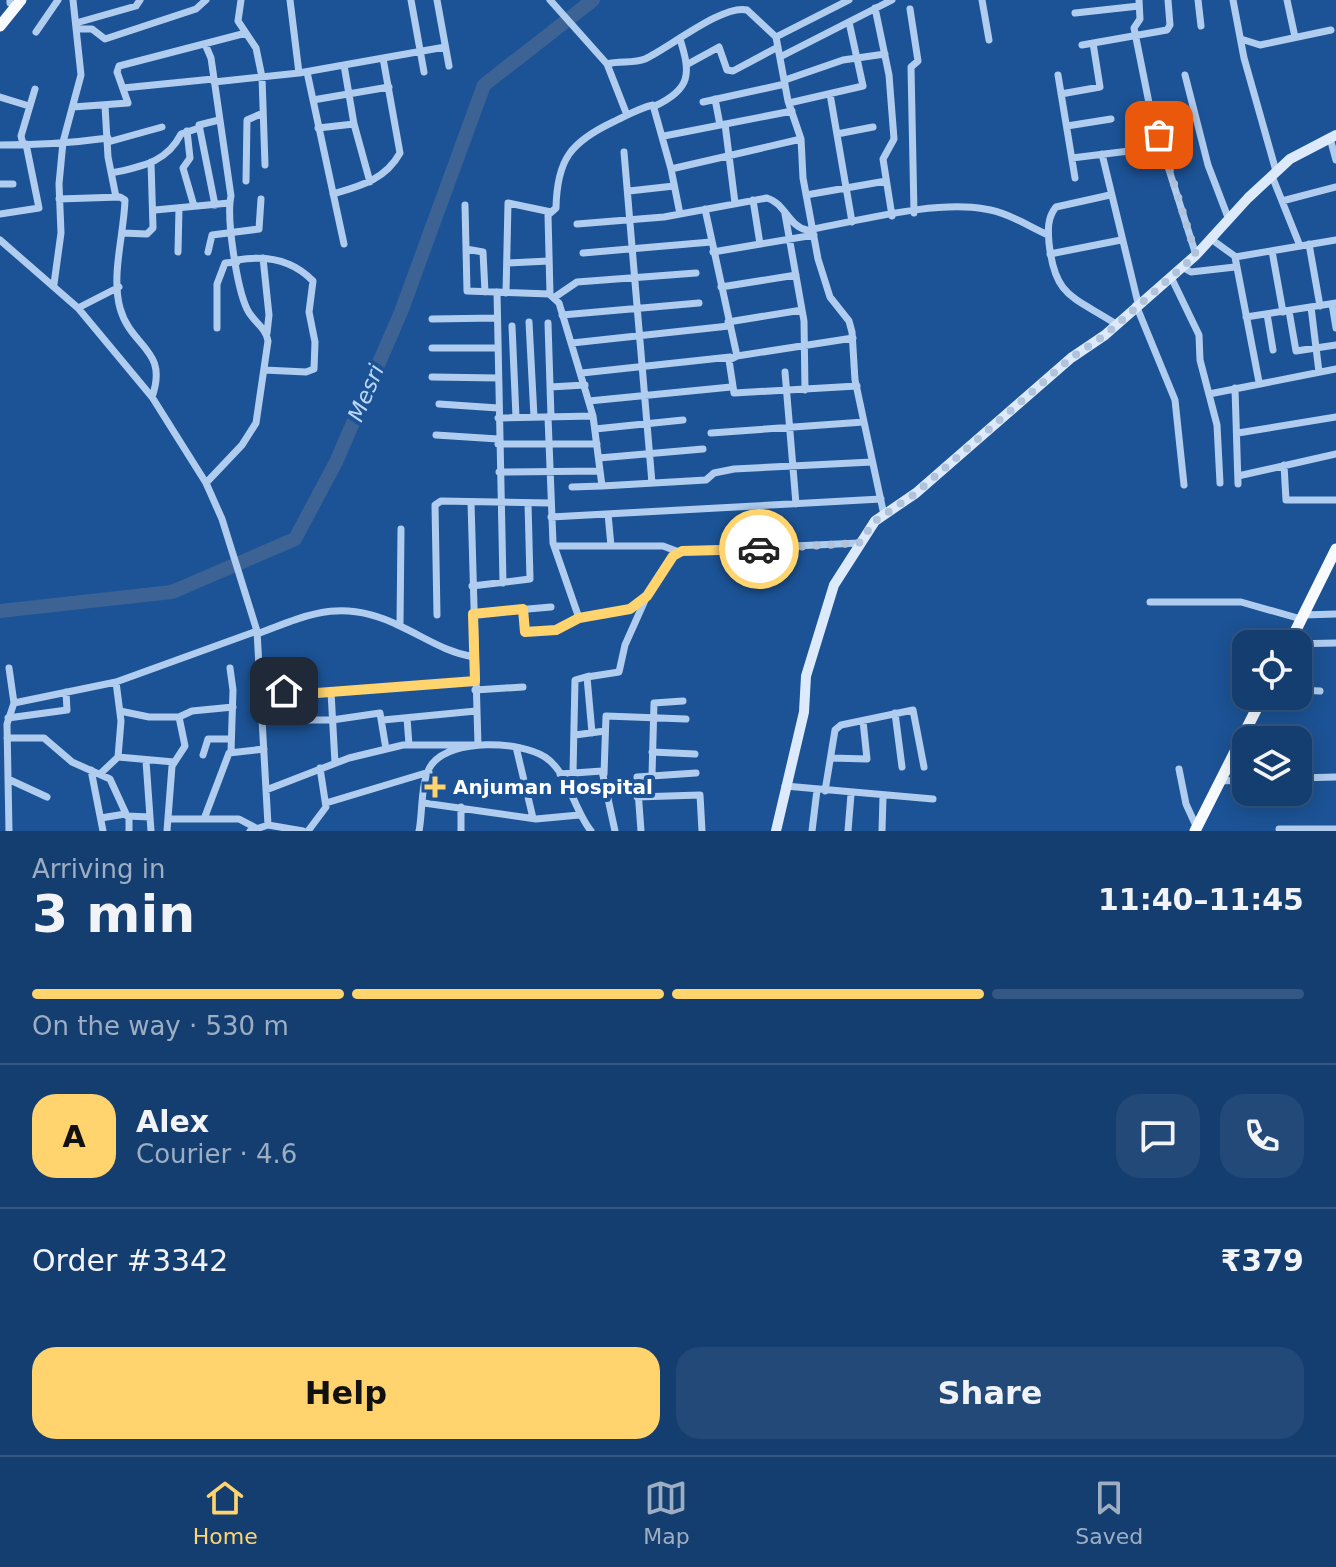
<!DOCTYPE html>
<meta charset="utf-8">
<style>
:root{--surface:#153e70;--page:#224978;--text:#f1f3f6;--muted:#9daec3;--line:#345783;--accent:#ffd36e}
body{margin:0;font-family:"DejaVu Sans",sans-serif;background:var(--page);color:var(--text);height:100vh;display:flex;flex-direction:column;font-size:30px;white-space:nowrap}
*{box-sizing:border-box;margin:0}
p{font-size:26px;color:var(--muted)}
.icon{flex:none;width:44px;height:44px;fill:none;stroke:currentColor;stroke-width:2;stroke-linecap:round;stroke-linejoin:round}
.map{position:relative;height:831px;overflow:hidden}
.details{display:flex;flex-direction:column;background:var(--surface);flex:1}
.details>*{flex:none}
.fabs{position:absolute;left:1232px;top:630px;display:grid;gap:16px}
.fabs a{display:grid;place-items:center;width:80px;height:80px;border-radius:16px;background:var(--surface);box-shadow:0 4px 20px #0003,0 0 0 2px var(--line);font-size:40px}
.pin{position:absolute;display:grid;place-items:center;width:68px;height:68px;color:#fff;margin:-34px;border-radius:16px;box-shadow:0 4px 12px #0006}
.courier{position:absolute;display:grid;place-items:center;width:80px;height:80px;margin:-40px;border:6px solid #ffd36e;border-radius:50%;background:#fff;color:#222;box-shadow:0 2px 10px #0007}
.head em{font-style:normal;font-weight:800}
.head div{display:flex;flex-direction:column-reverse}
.head{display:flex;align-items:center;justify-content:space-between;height:136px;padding:0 32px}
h1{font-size:52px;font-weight:800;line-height:60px}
.bar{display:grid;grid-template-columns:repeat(4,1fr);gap:12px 8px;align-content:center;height:96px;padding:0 32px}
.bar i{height:10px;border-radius:6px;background:var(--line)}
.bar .current{background:var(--accent)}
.bar p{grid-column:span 4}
.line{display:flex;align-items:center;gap:20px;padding:0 32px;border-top:2px solid var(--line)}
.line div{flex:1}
.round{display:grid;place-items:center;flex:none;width:84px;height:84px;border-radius:24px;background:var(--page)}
.primary-button{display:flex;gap:16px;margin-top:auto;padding:16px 32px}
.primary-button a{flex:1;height:92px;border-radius:24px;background:var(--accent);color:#111;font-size:32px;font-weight:800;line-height:92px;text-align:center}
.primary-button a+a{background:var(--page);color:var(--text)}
.tabs{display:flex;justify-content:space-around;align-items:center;height:112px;border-top:2px solid var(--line);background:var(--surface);font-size:22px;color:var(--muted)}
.tabs a{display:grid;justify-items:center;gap:4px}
.tabs .current{color:var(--accent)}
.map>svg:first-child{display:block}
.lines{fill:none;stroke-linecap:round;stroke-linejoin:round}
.river{stroke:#3c6393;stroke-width:14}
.street{stroke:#b0cdef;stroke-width:7}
.secondary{stroke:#ddeafb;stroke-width:10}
.primary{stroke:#f8fbff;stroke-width:11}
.done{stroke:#b0c3da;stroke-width:8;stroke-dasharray:0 14.4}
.route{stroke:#ffd36e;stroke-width:10}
.poi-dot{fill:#ffd36e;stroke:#1c5396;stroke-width:3}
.labels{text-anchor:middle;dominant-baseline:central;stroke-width:8;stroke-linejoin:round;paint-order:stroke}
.poi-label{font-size:20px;font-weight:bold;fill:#fff;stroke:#1c5396;text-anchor:start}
.water-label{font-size:22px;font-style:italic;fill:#bcd7f6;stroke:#1c5396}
</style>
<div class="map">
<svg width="1336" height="831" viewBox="0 0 1336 831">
<rect width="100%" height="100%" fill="#1c5396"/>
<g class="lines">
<path class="river" d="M 0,611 L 172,592 L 295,539 L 336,462 L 401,312 L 484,85 L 593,0"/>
<path class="street" d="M 10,0 L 10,3
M 241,0 L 238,21 L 256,48 L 262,77 L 265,165
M 290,0 L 299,73
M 411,0 L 424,72
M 437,0 L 449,66
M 550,0 L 607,64 C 619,60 633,64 645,59 C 669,48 723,4 747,10 L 776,37 L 788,101 L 801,139 L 803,178 L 818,259 L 830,297 L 849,321 L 852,332 L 855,380 L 884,515
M 982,0 L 989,40
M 1139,0 L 1140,19 L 1134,28 L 1151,113 L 1196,255
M 1198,0 L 1201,26
M 1233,0 L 1244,58 L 1276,171
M 1287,0 L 1295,37
M 875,8 L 889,75 L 894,139 L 883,159 L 892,216
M 910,9 L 918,61 L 911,67 L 914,213
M 1075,13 L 1139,6
M 76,23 L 136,6 L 140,0
M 77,29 L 92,29 L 105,39 L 196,9 L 206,0
M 36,32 L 58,0
M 776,37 L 849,0
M 1241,39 L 1260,45 L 1331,30
M 205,44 L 211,58 L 231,196 C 226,218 237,288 247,309 C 253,322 266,327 268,341 L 256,423 L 242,445 L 206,483
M 1082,45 L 1167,30 L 1170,25 L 1168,0
M 780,57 L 892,0
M 607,64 L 627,115
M 688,64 L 719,47 L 727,70 L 733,71 L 778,47
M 344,65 L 354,124 L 370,182
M 307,72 L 344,244
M 1058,75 L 1075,178
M 1185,75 L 1208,165 L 1229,220
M 785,80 L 843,60 L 885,54
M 214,82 L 299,73 L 445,47
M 123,88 L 213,79
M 830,94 L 852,222
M 1061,94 L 1100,87 L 1093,43
M 0,97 L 29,106
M 715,99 L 720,125
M 313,100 L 389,87
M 703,102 L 785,84
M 789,103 L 863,86 L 849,22
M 105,106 L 108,157 L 116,197
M 655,106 C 691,89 691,74 680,39
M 73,107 L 128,103 L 117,72 L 119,66 L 246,33
M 725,124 L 735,203
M 1067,126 L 1111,119
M 318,128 L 354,124
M 187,131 L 190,158 L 183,168 L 194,206
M 837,134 L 873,127
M 664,136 L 792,111
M 1330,138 L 1336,160
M 108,142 L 162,127
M 23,144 L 21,136 L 35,89
M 0,145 C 37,145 72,143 108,138
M 624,152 L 652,483
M 1102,154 L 1138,303
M 1072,158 L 1129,151
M 671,169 L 680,214
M 112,173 C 143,166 167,162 181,134 L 199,128
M 1272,176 L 1300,246
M 246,181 L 247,120 L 263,113
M 0,184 L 13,184
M 629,191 L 674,186
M 333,194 C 360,186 385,180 400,153 L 383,58
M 806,195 L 886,181
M 1110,195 L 1056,207 C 1047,218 1048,230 1049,243 C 1055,298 1073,296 1116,324
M 59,199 L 120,197 L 125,200 C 124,234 111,275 120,308 C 131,348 169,349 152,397
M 753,200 L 760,244
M 1282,201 L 1336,187
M 215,205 L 199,125 L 219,120
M 465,205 L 467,291 L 549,294 L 559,303 L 593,416 L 602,486 L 706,480 L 714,473 L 734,469 L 872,462
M 705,209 L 737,356 L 853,338
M 155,210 L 229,203
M 0,214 L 39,208 L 26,144
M 785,214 L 804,321 L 805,390
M 577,224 L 664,217 L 767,198 C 785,203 788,226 807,230 C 859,221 934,200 985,209 C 1007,212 1028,226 1048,235
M 122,233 L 147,234 L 153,228 L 151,162
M 1211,239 L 1236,257
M 0,240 L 78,308 L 152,397 L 206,483 L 222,519 L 257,631 L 268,825 L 250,831
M 1309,244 L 1320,306
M 466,249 L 483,252 L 485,292
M 1272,251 L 1283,312
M 178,252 L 179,208
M 208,252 L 212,235 L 259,229 L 261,199
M 713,252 L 814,235
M 583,253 L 711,242
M 1050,254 L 1121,240
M 263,258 L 269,315 L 267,333
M 237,260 C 266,255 292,259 313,281 L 309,312 L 315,342 L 314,369 L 306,372 L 264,370
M 507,263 L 549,261
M 1182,267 L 1191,272 L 1235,267
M 1171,277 L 1199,335 L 1200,360 L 1217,425 L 1220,483
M 54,284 L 61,233 L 59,184 L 63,142 L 81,75 L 73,0
M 721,287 L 796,275
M 497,292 L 503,583
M 506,293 L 508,203 L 551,212
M 550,294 L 548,215 L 556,208 C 557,159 571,142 613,122 C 626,116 639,108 653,105 L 671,169 L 801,139
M 555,297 L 577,282 L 696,273
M 1332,304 L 1336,328
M 1136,305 L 1175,400 L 1184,485
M 1311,307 L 1319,372
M 78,308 L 119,287
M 1289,311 L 1296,351 L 1336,345
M 1267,314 L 1273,350
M 562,315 L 699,303
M 1246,317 L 1336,303
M 432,319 L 497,318
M 529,322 L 534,417
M 728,322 L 802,310
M 548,323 L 551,417
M 512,326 L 516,417
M 217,328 L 217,284 L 225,263 L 237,262
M 572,343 L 729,326
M 432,348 L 498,348
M 737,356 L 729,360 L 734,393 L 857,386
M 785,372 L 796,504
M 582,373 L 730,357
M 432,377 L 498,378
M 1259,382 L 1235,257 L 1336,240
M 550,387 L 585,385
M 1235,388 L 1238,484
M 1209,394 L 1336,369
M 589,401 L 731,387
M 439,404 L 498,408
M 548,417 L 553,543 L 579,618
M 498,418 L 593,416
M 595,429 L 683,420
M 711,433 L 864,422
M 1238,433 L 1336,417
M 436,435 L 498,439
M 498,444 L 597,444
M 599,458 L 703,449
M 1284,465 L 1286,500 L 1336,500
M 499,472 L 600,471
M 1238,476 L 1336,454
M 572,487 L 602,486
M 608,514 L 611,546
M 551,517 L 881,499
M 554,546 L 663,546 L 679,552
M 472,586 L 530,579 L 528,503
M 1150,602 L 1241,602 L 1301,619
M 523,609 L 525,632 L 556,630 L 579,618 L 630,609 L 647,596 L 673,556 L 682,551 L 859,543
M 473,614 L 551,607
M 437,615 L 435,505 L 441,501 L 550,503
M 1303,615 L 1336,614
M 400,626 L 401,529
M 257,634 C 311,613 344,598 400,626 C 426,638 445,652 474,657
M 1289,644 L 1336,643
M 9,668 L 14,703
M 230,668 L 233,690 L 231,752
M 260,690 L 317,693 L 475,681
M 475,690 L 523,687
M 1298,690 L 1320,691
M 331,692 L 335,763
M 120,711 L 149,717 L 179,717 L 185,746 L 172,766 L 167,831
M 895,713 L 902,767
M 179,717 L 192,711 L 233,707
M 8,718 L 67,710 L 66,692
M 407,718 L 409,745
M 298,720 L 332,720 L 380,713 L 386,749
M 383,720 L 476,711
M 592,733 L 587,677 L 619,672 L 625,645 L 646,598
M 575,735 L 605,731
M 7,738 L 44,738 L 72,762 L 110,779 L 127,816 L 150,817
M 516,747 L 533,818
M 652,752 L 695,754
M 203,755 L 208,739 L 231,739
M 118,757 L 174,762
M 831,758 L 867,759 L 863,721
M 146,761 L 151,831
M 1179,769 L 1186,804 L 1197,828
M 91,770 L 103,831
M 573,773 L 575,680 L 589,676
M 100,774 L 118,757 L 121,721 L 116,682
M 560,774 L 602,771 L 615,831
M 604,774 L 606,716 L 686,719
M 652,775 L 654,703 L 683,701
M 1298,778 L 1336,777
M 8,779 L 47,797
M 1220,781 L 1246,780
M 785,786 L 933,799
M 266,790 L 349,758 L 403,745 L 478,745 L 471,502
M 825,791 L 835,730 L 841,725 L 913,710 L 924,767
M 637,797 L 700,795 L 702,831
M 326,803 L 429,772
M 424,803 L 536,819 L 579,815
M 461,807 L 461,831
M 101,818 L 125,814
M 169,819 L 204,819 L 229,753 L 264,749
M 204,819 L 239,819 L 256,828
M 268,825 L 303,831
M 1279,829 L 1336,829
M 9,831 L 7,724 L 14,703 L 116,682 L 257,631
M 129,831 L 129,818
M 308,831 L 326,807 L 320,768
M 419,831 C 423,812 420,780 432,764 C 453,738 519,741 545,757 C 568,772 574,810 591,831
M 641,831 L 637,777 L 696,773
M 812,831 L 817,790
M 848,831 L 851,794
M 882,831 L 883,797"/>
<path class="secondary" d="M 776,831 L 804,712 L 806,676 L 834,585 L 875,521 L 916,493 L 1071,358 L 1105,335 L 1196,255 L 1248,198 L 1290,159 L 1336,135"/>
<path class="primary" d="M 0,26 L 21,0
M 1289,644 L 1336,549
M 1195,831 L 1263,696"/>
</g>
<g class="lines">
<path class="done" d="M 759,549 L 859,543 L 875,521 L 916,493 L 1071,358 L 1105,335 L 1196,255 L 1159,135"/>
<path class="route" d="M 284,691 L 317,693 L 475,681 L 473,614 L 523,609 L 525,632 L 556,630 L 579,618 L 630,609 L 647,596 L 673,556 L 682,551 L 759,549"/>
</g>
<path class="poi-dot" d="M431 775h8v8h8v8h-8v8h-8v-8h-8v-8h8z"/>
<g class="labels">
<g class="poi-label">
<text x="453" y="787">Anjuman Hospital</text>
</g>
<g class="water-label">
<text transform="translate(366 393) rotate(-67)">Mesri</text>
</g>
</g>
</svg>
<div class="fabs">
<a><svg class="icon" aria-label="locate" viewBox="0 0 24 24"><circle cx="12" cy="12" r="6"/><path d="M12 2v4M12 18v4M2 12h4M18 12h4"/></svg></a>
<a><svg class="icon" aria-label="layers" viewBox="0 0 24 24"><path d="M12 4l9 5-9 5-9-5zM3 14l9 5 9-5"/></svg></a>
</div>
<div class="pin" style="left:1159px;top:135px;background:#ea580c"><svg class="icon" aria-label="bag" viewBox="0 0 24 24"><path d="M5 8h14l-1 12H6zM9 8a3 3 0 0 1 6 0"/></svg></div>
<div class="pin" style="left:284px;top:691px;background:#1f2937"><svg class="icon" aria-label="home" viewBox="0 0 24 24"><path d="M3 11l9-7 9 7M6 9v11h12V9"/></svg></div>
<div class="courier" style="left:759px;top:549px"><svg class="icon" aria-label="car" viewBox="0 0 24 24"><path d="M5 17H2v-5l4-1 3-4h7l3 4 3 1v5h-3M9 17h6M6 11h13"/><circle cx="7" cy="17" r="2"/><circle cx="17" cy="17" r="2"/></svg></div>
</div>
<section class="details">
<div class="head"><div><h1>3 min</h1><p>Arriving in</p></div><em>11:40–11:45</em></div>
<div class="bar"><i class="current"></i><i class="current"></i><i class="current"></i><i></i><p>On the way · 530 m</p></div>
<div class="line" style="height:144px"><b class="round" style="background:var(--accent);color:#111">A</b><div><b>Alex</b><p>Courier · 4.6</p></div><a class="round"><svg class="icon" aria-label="chat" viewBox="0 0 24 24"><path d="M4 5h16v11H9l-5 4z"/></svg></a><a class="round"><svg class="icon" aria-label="phone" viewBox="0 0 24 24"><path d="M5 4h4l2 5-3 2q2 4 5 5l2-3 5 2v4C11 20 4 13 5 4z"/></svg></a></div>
<div class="line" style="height:104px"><div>Order #3342</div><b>₹379</b></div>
<div class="primary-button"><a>Help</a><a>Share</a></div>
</section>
<nav class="tabs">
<a class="current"><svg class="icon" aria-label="home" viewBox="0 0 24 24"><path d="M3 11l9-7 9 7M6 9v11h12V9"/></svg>Home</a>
<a><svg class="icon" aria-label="map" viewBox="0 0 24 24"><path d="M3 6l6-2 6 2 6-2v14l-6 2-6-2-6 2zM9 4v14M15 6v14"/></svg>Map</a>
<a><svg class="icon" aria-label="saved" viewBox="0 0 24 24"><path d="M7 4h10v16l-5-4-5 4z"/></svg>Saved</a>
</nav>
